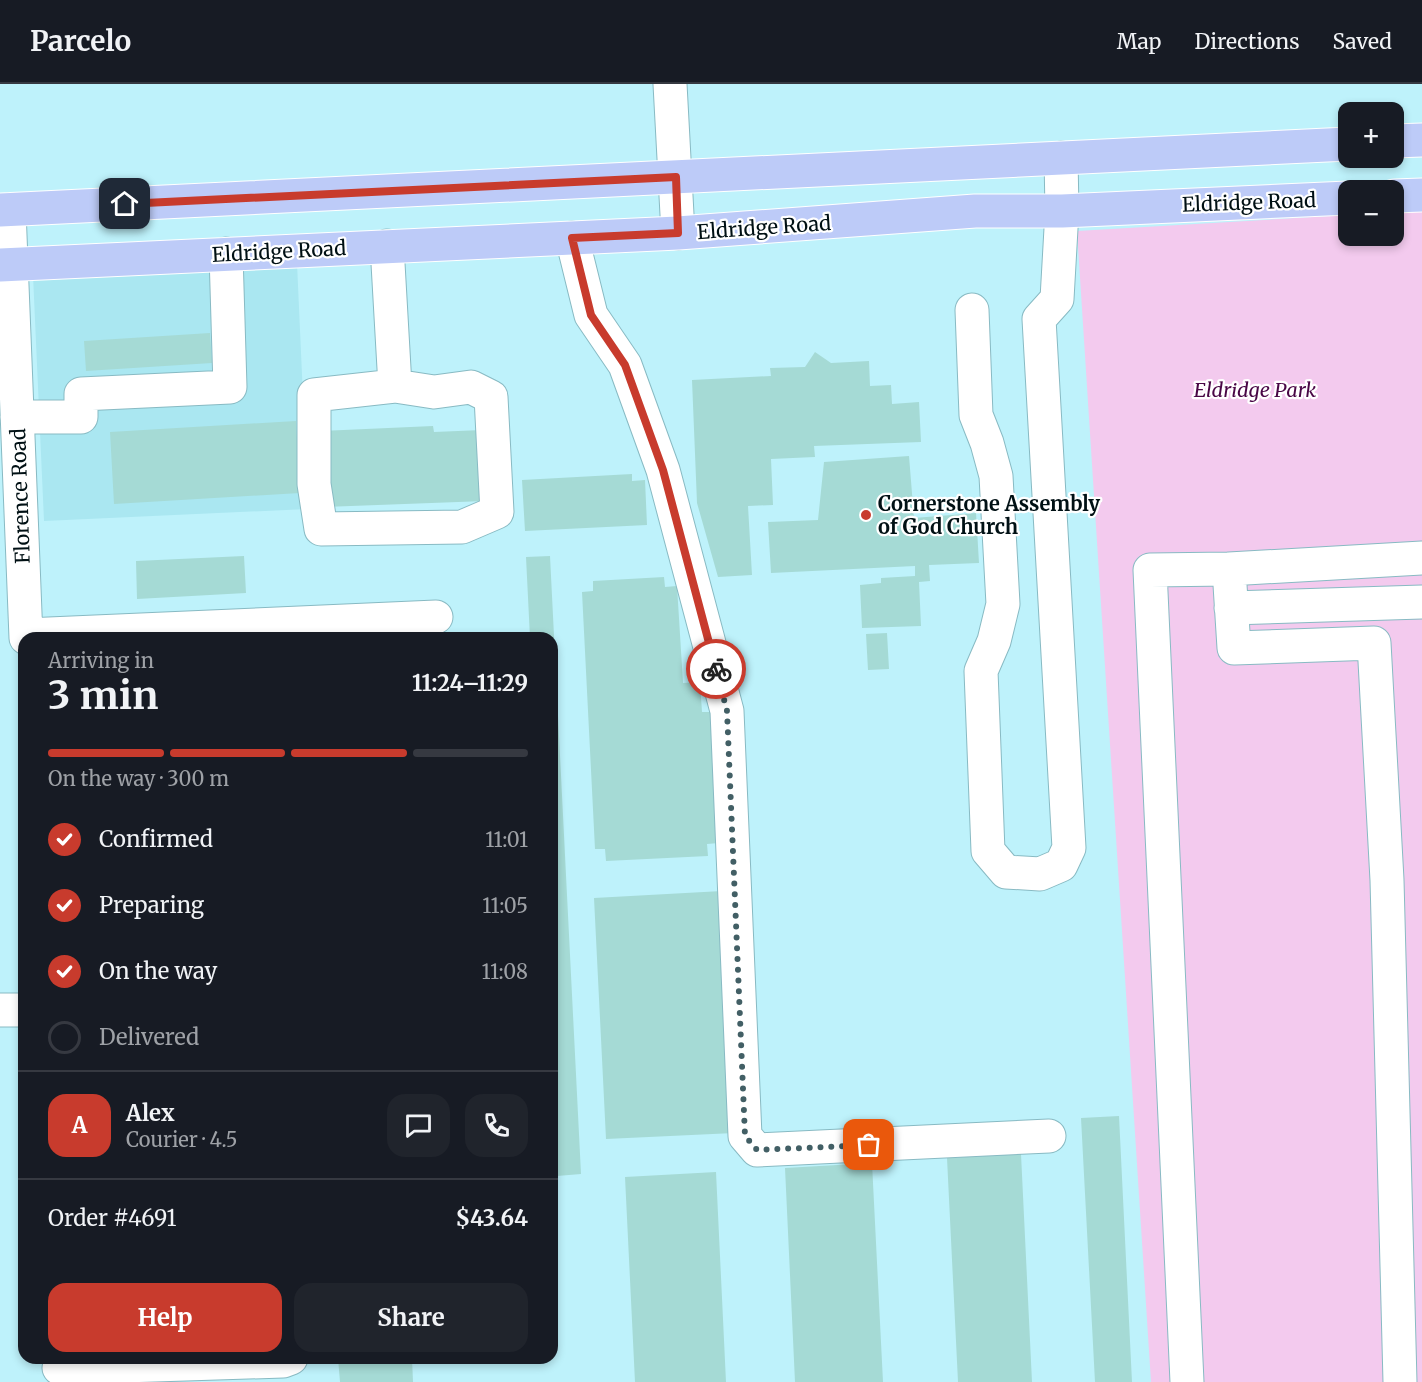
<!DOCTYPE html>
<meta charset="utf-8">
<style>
:root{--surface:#171b24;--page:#20242c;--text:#f1f3f6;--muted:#9ea1a6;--line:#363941;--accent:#c83b2d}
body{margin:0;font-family:Merriweather,serif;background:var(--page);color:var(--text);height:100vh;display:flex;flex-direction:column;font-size:22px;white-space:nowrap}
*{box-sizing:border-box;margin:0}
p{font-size:20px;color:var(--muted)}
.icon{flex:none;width:33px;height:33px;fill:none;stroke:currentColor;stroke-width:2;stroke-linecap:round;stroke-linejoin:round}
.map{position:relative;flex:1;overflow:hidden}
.drawer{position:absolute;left:18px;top:548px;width:540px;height:732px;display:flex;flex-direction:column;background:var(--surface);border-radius:18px;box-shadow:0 3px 9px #0003}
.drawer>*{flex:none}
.fabs{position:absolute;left:1338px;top:18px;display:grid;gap:12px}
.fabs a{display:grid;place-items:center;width:66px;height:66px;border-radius:12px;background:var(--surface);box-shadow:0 3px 9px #0003;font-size:30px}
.pin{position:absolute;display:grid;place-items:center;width:51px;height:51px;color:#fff;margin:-26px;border-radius:12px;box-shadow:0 3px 9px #0006}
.courier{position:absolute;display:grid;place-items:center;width:60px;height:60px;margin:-30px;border:4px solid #c83b2d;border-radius:50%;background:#fff;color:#222;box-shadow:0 2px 8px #0007}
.summary em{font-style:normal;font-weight:700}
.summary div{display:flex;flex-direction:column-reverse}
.summary{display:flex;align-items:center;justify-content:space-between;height:102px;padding:0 30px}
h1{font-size:39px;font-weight:700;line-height:45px}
.bar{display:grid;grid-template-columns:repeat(4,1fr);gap:9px 6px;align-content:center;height:72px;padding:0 30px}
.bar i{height:8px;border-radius:4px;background:var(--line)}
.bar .active{background:var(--accent)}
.bar p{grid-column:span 4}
.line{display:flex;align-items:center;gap:15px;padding:0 30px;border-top:2px solid var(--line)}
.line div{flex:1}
.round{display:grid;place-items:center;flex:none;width:63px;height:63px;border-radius:18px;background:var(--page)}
ol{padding:0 30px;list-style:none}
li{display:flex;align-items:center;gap:18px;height:66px}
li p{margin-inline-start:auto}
li .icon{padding:6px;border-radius:50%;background:var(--accent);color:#fff;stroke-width:4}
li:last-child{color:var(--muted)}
li i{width:33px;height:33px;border:3px solid var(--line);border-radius:50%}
.action{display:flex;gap:12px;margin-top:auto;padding:12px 30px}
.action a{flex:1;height:69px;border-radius:18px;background:var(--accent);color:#fff;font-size:24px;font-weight:700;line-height:69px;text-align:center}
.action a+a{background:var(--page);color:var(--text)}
header{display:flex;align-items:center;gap:36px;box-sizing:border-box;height:84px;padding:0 30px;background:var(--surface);border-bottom:2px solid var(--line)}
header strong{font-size:28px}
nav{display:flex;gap:33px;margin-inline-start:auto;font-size:21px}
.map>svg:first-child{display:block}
.built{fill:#aae7f1}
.green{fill:#f3caee}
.building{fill:#a5dad5}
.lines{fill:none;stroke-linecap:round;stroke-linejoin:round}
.minor-casing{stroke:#88bac3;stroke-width:35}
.major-casing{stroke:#fff;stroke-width:35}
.minor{stroke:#fff;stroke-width:33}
.major{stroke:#bdcbf8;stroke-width:33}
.done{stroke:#425f65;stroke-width:6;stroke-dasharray:0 10.8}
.route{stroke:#c83b2d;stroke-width:8}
.poi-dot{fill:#c83b2d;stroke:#fff;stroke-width:2}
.labels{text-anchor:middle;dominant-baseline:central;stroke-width:4.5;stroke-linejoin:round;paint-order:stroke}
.street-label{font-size:20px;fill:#001014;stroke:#fff}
.park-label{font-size:20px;font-style:italic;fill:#490746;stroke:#fff}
.poi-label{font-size:20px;font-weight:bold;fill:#001014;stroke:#fff;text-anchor:start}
</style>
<header>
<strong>Parcelo</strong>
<nav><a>Map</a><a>Directions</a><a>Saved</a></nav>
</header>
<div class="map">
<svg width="1422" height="1298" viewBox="0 0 1422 1298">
<rect width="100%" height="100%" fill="#bef2fb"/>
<path class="built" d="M 297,179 L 308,425 L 44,437 L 33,191 Z"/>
<path class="green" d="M 1422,127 L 1422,1298 L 1151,1298 L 1077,147 L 1348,131 L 1348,152 L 1394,152 L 1394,129 Z"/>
<path class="building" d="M 210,249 L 212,279 L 86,287 L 84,257 Z
M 815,268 L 831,279 L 869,277 L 870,302 L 891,301 L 892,320 L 919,318 L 921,358 L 814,362 L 815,373 L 771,375 L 773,421 L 748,422 L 752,491 L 718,493 L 697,419 L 692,296 L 771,292 L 770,284 L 805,283 Z
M 296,337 L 300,409 L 114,420 L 110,348 Z
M 433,342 L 434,348 L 482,346 L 485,417 L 324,423 L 321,347 Z
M 909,372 L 914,434 L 976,429 L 979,479 L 929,481 L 930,497 L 919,498 L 921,542 L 862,544 L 860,501 L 881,499 L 881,494 L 915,492 L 915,482 L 771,489 L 768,438 L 818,436 L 824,378 Z
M 632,390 L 632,397 L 645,396 L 647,441 L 525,447 L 522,396 Z
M 244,472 L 246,509 L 137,515 L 136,477 Z
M 550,472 L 581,1090 L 557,1092 L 552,995 L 552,554 L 530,554 L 526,473 Z
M 664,493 L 665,503 L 677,502 L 683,599 L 700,598 L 702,628 L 712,628 L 719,759 L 707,760 L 708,772 L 606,777 L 605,765 L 595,765 L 582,508 L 593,507 L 593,497 Z
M 887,549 L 889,585 L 868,586 L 866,550 Z
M 722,807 L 734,1049 L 606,1055 L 594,814 Z
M 1119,1032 L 1132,1298 L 1095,1298 L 1081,1034 Z
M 1021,1070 L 1032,1298 L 958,1298 L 947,1074 Z
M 872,1079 L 883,1298 L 795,1298 L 785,1084 Z
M 716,1088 L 726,1298 L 635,1298 L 625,1093 Z
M 338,1274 L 412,1274 L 413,1298 L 340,1298 Z"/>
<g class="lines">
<g class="minor-casing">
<path id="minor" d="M 670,0 L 678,149
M 9,126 L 26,554
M 572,154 L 591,231 L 625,281 L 663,386 L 727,627 L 745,1052 L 757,1066 L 1049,1052
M 387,162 L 395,302 L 434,308 L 471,303 L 491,313 L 497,428 L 462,443 L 321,445 L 314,400 L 314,311 L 395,302
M 972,226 L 976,331 L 987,359 L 996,392 L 1003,520 L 994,557 L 981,587 L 988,767 L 1006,788 L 1040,790 L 1061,781 L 1069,764 L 1039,235 L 1057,215 L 1062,127 L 1061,74
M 17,333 L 81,333 L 81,310 L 230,303 L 226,170
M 1229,485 L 1234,564 L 1374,559 L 1387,796 L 1400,1298
M 1231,524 L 1422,518
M 26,551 L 436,533
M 0,926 L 24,926
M 59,1284 L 283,1277 L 291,1274
M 1187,1298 L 1150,486 L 1229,485 L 1422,474"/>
</g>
<g class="major-casing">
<path id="major" d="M 1394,57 L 1422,56
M 1394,112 L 1422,111
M 0,126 L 1348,60
M 0,181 L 678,149 L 975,127 L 1062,127 L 1348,114"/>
</g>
<use href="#minor" class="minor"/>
<use href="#major" class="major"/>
</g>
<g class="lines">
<path class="done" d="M 716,585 L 727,627 L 745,1052 L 757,1066 L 869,1061"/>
<path class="route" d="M 125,120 L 676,93 L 678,149 L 572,154 L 591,231 L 625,281 L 663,386 L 716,585"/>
</g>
<circle class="poi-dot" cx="866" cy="431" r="6"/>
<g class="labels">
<g class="street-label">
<text transform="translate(1249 118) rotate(-2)">Eldridge Road</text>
<text transform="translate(764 143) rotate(-4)">Eldridge Road</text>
<text transform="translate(279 167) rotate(-3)">Eldridge Road</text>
<text transform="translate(20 412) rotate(-92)">Florence Road</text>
</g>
<g class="park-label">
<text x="1255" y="305">Eldridge Park</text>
</g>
<g class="poi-label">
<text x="878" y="419">Cornerstone Assembly<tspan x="878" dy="23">of God Church</tspan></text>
</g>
</g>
</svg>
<div class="fabs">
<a>+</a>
<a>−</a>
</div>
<div class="pin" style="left:869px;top:1061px;background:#ea580c"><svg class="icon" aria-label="bag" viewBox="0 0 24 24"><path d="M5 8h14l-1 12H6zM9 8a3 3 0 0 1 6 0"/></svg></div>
<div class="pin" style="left:125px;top:120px;background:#1f2937"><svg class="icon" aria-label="home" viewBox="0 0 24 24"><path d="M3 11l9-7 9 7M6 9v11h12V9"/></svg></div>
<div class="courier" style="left:716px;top:585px"><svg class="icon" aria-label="bike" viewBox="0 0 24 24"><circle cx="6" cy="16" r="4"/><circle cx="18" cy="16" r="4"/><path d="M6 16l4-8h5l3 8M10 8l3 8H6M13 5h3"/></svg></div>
<section class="drawer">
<div class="summary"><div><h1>3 min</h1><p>Arriving in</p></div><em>11:24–11:29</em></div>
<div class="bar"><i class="active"></i><i class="active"></i><i class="active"></i><i></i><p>On the way · 300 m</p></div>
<ol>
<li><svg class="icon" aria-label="check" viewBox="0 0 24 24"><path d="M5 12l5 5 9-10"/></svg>Confirmed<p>11:01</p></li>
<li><svg class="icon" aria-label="check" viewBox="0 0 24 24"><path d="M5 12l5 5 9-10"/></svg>Preparing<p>11:05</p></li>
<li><svg class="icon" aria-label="check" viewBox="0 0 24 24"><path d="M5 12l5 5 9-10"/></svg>On the way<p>11:08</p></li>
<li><i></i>Delivered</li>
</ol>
<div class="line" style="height:108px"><b class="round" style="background:var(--accent);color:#fff">A</b><div><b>Alex</b><p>Courier · 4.5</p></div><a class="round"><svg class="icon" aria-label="chat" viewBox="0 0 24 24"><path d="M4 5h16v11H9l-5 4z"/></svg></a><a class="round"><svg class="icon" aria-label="phone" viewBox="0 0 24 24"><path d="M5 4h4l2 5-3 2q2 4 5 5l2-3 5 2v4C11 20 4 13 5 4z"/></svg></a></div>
<div class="line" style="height:78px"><div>Order #4691</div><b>$43.64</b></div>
<div class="action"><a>Help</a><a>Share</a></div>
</section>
</div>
